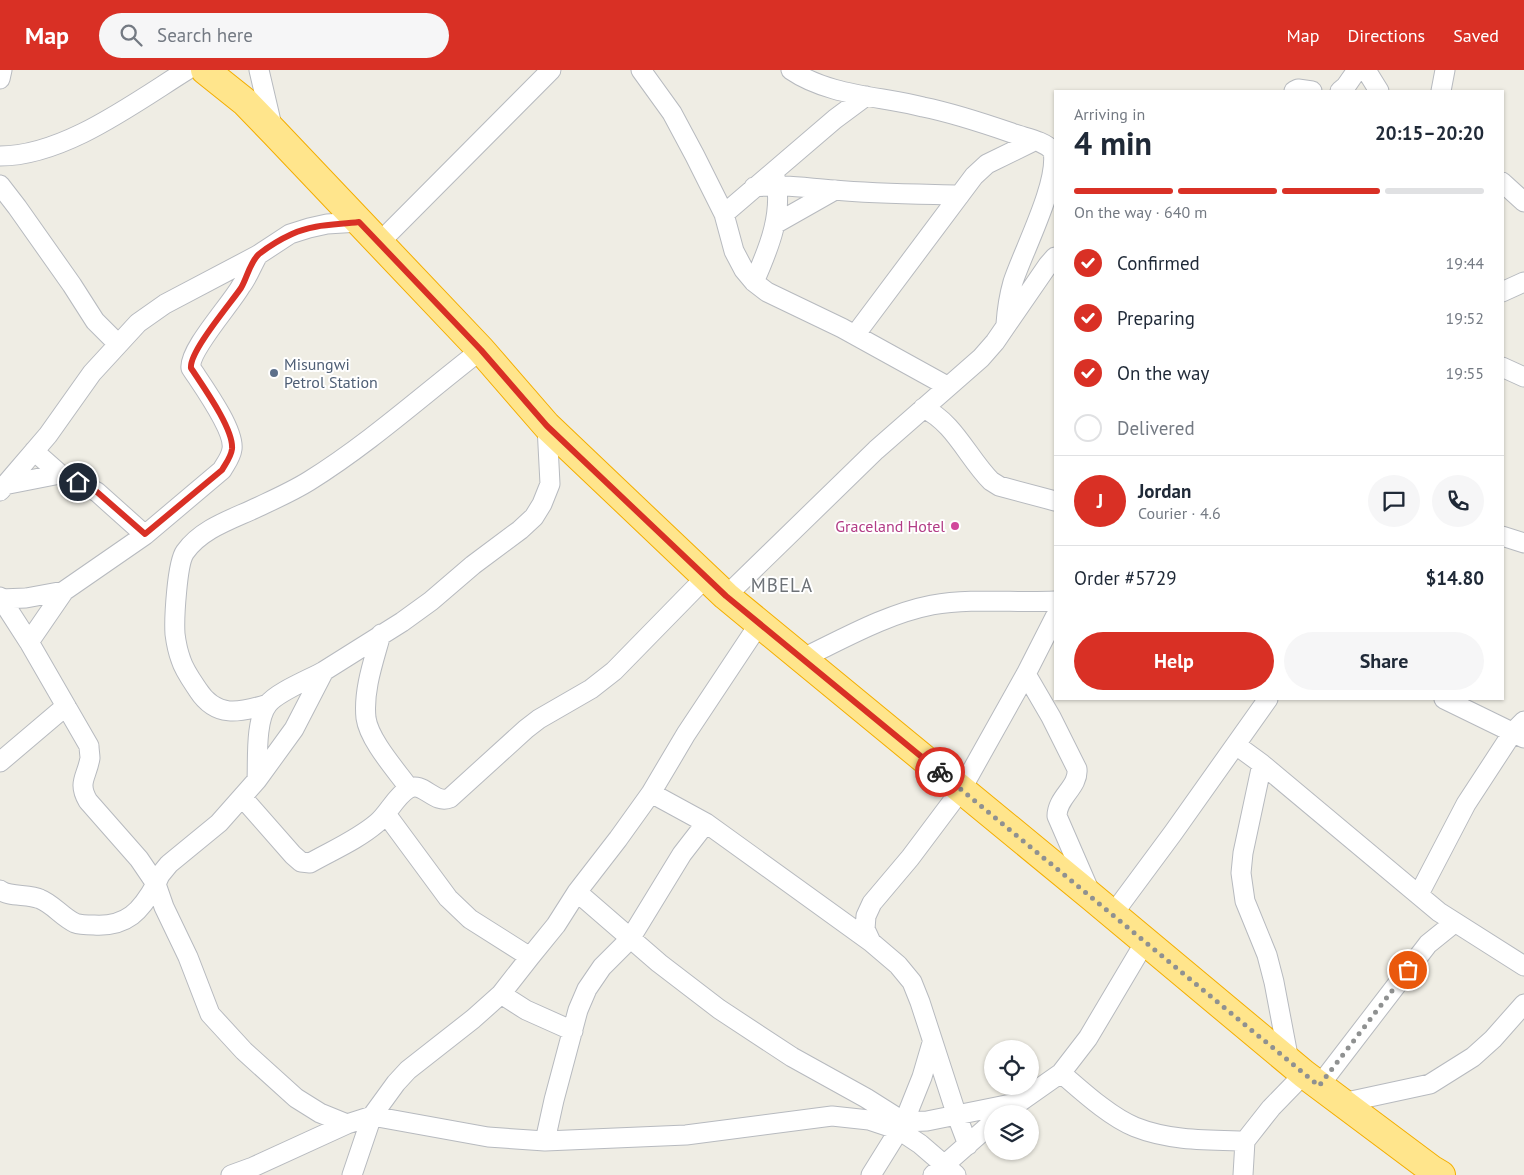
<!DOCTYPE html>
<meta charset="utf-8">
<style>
:root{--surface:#fff;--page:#f6f6f7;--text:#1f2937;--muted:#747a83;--line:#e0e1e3;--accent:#d93025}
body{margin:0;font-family:"PT Sans",sans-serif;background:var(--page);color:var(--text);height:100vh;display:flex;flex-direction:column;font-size:19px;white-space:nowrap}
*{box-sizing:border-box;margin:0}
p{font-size:16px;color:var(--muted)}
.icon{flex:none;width:28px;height:28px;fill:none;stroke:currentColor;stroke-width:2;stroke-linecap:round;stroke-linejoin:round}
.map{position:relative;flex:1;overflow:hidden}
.panel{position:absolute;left:1054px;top:20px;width:450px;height:610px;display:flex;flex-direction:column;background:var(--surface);border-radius:0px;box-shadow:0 1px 4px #0004}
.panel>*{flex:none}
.tools{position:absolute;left:984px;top:970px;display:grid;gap:10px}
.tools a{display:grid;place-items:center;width:55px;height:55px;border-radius:50%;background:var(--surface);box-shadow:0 1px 4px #0004;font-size:25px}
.pin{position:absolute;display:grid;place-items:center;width:42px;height:42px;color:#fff;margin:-21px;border:2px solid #fff;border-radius:50%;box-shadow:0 1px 5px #0007}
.courier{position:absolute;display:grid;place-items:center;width:50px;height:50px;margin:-25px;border:4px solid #d93025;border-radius:50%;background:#fff;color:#222;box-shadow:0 1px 6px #0007}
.headline em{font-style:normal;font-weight:800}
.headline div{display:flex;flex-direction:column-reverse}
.headline{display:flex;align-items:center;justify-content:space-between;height:85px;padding:0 20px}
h1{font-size:32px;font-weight:800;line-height:38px}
.bar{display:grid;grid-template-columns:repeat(4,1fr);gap:8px 5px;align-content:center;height:60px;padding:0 20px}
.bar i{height:6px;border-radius:4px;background:var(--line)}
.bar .selected{background:var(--accent)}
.bar p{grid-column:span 4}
.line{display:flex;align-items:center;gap:12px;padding:0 20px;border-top:1px solid var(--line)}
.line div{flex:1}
.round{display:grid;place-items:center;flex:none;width:52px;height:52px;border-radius:26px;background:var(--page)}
ol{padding:0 20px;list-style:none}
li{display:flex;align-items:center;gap:15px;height:55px}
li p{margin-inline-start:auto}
li .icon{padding:5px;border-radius:50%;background:var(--accent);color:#fff;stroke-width:4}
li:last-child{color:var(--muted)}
li i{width:28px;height:28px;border:2px solid var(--line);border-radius:50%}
.cta{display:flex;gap:10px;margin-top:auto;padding:10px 20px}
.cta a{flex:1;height:58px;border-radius:30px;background:var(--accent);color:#fff;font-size:20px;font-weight:800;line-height:58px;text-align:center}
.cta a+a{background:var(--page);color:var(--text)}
header{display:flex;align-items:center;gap:30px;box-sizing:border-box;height:70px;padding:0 25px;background:var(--accent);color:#fff}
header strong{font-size:24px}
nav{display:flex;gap:28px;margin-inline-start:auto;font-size:18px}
.search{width:350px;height:45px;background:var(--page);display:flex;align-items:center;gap:12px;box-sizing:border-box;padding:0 18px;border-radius:28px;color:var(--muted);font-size:19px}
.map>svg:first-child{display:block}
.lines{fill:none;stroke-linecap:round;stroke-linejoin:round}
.minor-casing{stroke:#b7babf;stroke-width:21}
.highway-casing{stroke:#f4ae00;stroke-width:30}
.minor{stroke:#fff;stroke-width:19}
.highway{stroke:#ffe58c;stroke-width:28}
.done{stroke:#8f9191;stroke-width:5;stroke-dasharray:0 9}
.route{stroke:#d93025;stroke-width:6}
.service-dot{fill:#5c6f8a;stroke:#fff;stroke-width:2}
.hotel-dot{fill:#d1479c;stroke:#fff;stroke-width:2}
.labels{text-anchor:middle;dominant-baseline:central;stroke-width:4;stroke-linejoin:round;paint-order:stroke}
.service-label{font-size:16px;fill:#4e5e75;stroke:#fff;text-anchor:start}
.hotel-label{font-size:16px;fill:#b23c85;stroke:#fff;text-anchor:end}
.quarter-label{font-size:19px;letter-spacing:1px;fill:#6d7277;stroke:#fff}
</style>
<header>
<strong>Map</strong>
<div class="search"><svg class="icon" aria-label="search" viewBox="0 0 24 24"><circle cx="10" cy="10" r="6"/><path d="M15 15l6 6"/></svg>Search here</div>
<nav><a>Map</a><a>Directions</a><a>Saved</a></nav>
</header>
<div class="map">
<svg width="1524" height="1105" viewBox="0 0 1524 1105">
<rect width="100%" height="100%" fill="#efede4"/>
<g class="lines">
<g class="minor-casing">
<path id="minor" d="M 259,0 L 273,60
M 641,0 L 672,43 L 695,86 L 724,144 L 734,181 L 744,200 L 754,212 L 767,222 L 842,258 L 947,316
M 791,0 C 829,26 880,26 923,37 C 953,43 983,53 1012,63 C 1025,68 1043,70 1053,81 C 1059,113 1024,179 1013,212 C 1009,226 1007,239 1006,254
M 1366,0 L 1379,21
M 0,9 L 2,0
M 1294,21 L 1298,19 L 1312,21
M 1340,21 L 1346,16 L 1357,0
M 1441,21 L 1445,0
M 0,86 C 64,86 134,33 187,0
M 1502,112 L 1524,132
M 0,115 L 17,137 L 72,215 L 95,251 L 118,274
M 754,117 C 783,114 805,118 834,120 C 876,124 918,124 960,125
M 724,144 L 835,49 L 866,26
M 775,154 L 835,120
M 379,173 L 551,0
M 754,212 C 769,178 785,140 774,103
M 1502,222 L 1524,212
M 855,265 L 974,106 L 987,94 L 1034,71
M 1502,297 L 1524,307
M 923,338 C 954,352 968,388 991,411 L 999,416 L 1055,431
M 34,381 L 60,404 L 97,422 L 145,465
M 4,415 L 60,404
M 0,421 L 48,365 L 92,303 L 138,253 L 165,234 L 258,185 L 290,164 L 309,158 L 327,154 L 359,152
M 1502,466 L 1524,473
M 726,526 L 876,380 L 981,288 L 995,272 L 1048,195 L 1055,187
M 0,527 L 29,572 L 89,676 C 89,680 90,685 90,688 C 87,707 77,712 88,731 L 139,789 L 156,814 C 141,841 127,857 94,855 C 88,855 80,855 75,853 C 62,847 53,834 40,829 C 29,824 8,827 0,820
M 0,529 L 26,528 L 64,521 L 145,465 L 222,400 C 226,393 231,387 232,379 C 235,360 202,315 191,298 C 188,281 231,234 241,216 C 248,207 252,195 258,185
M 381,564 C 374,590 363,620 366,648 C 369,670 396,700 409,718
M 29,572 L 64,521
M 801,589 C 843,569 886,544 932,535 C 973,528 1014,533 1055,531
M 1026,604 L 1051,647 L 1077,699 C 1079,717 1057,727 1057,746 L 1090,822
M 1444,629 L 1524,668
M 268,634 C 239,643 216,648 198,620 C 192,611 184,600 181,590 C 178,582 176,572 175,564 C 174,549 177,493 185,482 C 202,458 233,449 258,437 C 275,429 293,421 309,411 C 370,373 424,324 481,280
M 1236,675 L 1262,694 L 1439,842 L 1524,896
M 0,692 L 66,636
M 1262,694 L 1243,783 L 1241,803 L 1245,831 L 1267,885 L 1274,912 L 1289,991
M 257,710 C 258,690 255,650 268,634 C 277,622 310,609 324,601
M 651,723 L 706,753 L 871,872
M 242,727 L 293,785 L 301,792 L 310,793 C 333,780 357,770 377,753 C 388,744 396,726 408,719 C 423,710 434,735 450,728 L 526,659 L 539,649 L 591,619 L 614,601 L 706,507
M 386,744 L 448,828 L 470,849 L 530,887
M 577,822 L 659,893 L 719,939 L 792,987 L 866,1028 L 904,1052 L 927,1051 L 1016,1033
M 1419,824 L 1466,734 L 1513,662 L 1524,651
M 1113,844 L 1173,763 L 1268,629
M 501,924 L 526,940 L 573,961
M 1061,1003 C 1082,1021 1110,1047 1135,1057 C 1170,1071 1208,1070 1245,1071
M 1319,1016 L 1428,874 L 1454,853
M 1342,1033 L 1430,1014 L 1473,987 L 1493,969 L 1524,934
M 1007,1041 L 1061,1003 L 1088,968 L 1145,872
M 347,1054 L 320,1043 L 296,1028 L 244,981 L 210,944 L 188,887 L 164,837 L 156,814 L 160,805 L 169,794 L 219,753 L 257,710 L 294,659 L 324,601 L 402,552 L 431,531 L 473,495 L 520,460 L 534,447 L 542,434 L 550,414 L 547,356
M 545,1071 L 554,1030 L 578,940 L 587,919 L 602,897 L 630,869 L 682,784 L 706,753
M 968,1075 L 957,1046 L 920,932 L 912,912 L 898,895 L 871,872 L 865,859 L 866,846 L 872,833 L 910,788 L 961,720 L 1026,604 L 1055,547
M 231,1105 L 253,1097 L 347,1054 L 372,1046 L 488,1067 L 545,1071 L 686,1065 L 832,1046 L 869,1050 L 899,1060 L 920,1074 L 956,1105
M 352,1105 L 372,1046 L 396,1013 L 408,1000 L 473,949 L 501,924 L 530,887 L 556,855 L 577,822 L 618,769 L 651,723 L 686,664 L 759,554
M 871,1105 L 904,1052 L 922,1007 L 932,973
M 933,1105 L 992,1053
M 1243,1105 L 1245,1071 L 1271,1038 L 1304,1004"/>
</g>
<g class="highway-casing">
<path id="highway" d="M 205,0 L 245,32 L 274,62 L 481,280 L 547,356 L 726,526 L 1092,827 L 1304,1004 L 1431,1099 L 1441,1105"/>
</g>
<use href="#minor" class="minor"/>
<use href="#highway" class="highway"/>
</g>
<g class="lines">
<path class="done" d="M 940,702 L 1319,1016 L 1408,900"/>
<path class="route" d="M 78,412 L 97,422 L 145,464 L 222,400 C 226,393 231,387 232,379 C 234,359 202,315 191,298 C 189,282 230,234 241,218 C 247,208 250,192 259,184 C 268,177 281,169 292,164 C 313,154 336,155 359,152 L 481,280 L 547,356 L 726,526 L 940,702"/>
</g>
<circle class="service-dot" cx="274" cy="303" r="5"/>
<circle class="hotel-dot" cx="955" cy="456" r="5"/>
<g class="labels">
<g class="service-label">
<text x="284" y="294">Misungwi<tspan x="284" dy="18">Petrol Station</tspan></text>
</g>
<g class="hotel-label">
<text x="945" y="456">Graceland Hotel</text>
</g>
<g class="quarter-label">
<text x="782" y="515">MBELA</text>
</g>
</g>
</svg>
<div class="tools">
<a><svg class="icon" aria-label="locate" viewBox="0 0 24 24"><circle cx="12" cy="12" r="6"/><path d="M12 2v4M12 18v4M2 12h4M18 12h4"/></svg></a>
<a><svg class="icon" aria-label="layers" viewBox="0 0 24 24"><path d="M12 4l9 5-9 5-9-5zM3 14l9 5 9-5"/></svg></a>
</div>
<div class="pin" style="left:1408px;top:900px;background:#ea580c"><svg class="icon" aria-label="bag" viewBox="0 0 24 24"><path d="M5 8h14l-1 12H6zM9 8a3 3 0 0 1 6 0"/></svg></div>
<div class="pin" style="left:78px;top:412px;background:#1f2937"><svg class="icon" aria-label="home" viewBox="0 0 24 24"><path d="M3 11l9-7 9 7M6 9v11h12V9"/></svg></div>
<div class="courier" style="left:940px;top:702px"><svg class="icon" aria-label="bike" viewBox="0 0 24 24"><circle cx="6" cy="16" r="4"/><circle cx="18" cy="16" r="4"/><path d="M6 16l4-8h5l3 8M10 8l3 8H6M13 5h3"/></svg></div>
<section class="panel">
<div class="headline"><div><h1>4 min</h1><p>Arriving in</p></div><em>20:15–20:20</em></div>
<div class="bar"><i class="selected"></i><i class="selected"></i><i class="selected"></i><i></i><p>On the way · 640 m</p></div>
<ol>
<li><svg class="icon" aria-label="check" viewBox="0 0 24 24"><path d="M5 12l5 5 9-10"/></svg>Confirmed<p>19:44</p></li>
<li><svg class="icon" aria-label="check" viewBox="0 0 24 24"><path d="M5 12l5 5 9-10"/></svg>Preparing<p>19:52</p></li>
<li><svg class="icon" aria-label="check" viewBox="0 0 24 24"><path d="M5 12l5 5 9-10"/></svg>On the way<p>19:55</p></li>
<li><i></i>Delivered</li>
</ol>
<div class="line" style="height:90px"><b class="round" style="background:var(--accent);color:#fff">J</b><div><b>Jordan</b><p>Courier · 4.6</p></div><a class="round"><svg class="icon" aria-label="chat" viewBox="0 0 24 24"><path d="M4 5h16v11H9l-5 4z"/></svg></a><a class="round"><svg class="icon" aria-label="phone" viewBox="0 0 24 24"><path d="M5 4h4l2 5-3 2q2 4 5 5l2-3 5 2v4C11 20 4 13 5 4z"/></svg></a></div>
<div class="line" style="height:65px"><div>Order #5729</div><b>$14.80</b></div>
<div class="cta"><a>Help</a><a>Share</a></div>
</section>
</div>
